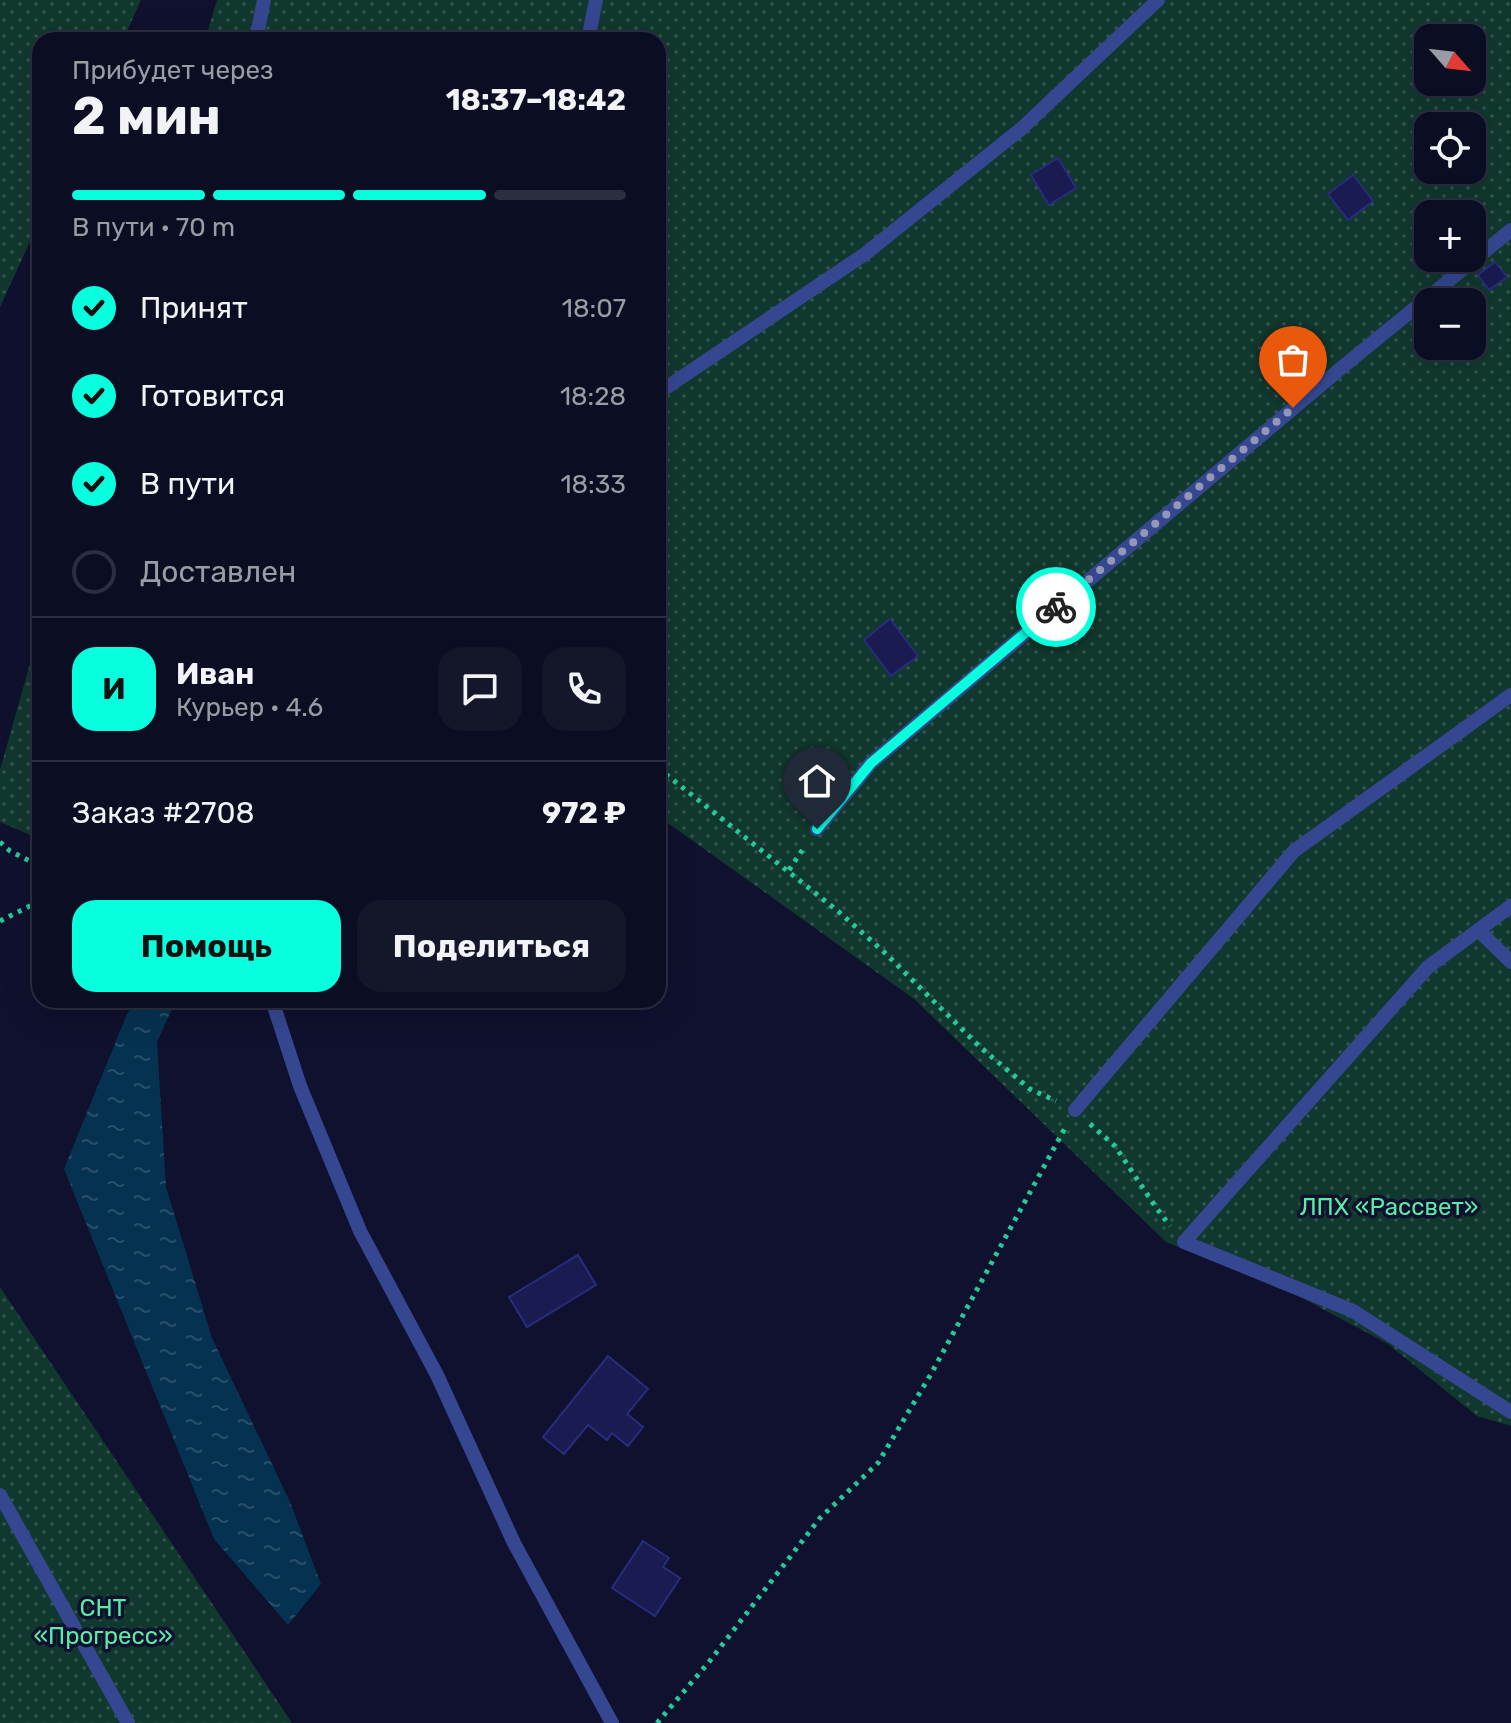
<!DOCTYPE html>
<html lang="ru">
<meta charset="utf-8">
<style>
:root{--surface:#0b0d22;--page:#14162a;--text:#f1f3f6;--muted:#9a9ca5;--line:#2b2d40;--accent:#07ffde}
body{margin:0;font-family:Rubik,sans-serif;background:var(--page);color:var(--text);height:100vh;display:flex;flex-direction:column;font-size:30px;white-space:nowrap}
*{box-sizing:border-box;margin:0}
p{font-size:26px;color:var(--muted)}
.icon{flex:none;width:44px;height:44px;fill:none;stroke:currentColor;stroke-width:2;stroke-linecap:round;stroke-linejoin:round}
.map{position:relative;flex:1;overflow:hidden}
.sheet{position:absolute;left:32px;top:32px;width:634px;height:976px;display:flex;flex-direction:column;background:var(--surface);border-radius:24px;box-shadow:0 8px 32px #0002,0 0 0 2px var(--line)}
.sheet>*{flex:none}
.needle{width:52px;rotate:118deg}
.fabs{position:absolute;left:1414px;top:24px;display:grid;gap:16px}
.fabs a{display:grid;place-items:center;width:72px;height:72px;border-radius:16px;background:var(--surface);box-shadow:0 8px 32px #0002,0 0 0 2px var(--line);font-size:40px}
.pin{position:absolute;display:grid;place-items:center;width:68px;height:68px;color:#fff;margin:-82px -34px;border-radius:50% 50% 50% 0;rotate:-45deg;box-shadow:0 0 8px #0007}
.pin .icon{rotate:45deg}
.courier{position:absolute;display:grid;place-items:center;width:80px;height:80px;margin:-40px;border:6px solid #07ffde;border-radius:50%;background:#fff;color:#222;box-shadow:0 2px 10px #0007}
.head em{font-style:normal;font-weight:700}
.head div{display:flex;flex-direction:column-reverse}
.head{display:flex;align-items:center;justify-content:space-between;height:136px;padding:0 40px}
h1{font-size:52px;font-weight:700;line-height:60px}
.bar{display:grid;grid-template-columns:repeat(4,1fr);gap:12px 8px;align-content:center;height:96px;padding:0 40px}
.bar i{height:10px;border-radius:6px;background:var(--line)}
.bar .active{background:var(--accent)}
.bar p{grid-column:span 4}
.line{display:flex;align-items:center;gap:20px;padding:0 40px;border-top:2px solid var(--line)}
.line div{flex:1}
.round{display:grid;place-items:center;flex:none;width:84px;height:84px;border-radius:24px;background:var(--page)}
ol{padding:0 40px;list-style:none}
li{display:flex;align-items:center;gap:24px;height:88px}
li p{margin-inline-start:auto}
li .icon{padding:8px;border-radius:50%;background:var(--accent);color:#111;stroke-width:4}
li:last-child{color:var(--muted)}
li i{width:44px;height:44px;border:4px solid var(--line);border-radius:50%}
.primary-button{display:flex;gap:16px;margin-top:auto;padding:16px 40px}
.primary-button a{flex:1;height:92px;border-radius:24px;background:var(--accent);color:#111;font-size:32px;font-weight:700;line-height:92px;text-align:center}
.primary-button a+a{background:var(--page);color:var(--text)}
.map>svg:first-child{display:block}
.grass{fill:url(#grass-dots);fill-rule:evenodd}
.water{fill:url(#water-ripples)}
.building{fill:#191b51;stroke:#282c7f;stroke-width:2}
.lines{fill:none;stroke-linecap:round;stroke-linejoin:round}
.path{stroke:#24cb99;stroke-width:5;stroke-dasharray:4 6;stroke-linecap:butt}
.lane{stroke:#354791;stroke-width:14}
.done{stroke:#9498b6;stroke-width:8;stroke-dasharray:0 14.4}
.route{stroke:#07ffde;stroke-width:10}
.labels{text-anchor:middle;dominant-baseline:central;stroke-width:7;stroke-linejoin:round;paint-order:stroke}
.park-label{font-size:24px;fill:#5aeca5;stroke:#0f112e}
</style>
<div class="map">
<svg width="1511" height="1723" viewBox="0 0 1511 1723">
<defs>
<pattern id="grass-dots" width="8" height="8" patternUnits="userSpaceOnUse" patternTransform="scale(2)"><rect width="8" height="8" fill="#11382e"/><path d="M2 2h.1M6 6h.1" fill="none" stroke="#33544d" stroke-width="1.8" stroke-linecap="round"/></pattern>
<pattern id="water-ripples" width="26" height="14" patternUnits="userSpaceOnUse" patternTransform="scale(2)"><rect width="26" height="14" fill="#053250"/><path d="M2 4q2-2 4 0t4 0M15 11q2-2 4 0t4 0" fill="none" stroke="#294f6a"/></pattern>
</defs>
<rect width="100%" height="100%" fill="#0f112e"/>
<path class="grass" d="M 0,0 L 141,0 L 123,40 L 40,40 L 40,220 L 0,307 Z
M 217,0 L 1511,0 L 1511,1426 L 1477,1416 L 1388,1344 L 1291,1292 L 1166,1242 L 914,999 L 658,816 L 658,40 L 205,40 ZM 1428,38 L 1472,38 L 1472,82 L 1428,82 ZM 1428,126 L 1472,126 L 1472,170 L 1428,170 ZM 1428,214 L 1472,214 L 1472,258 L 1428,258 ZM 1428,302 L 1472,302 L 1472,346 L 1428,346 Z
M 40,628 L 40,839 L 0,822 L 0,770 Z
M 0,1287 L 292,1723 L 0,1723 Z"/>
<path class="water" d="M 137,1000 L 176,1000 L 157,1042 L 166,1187 L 212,1338 L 290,1502 L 321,1584 L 288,1625 L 214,1539 L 64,1169 L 127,1014 Z"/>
<path class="building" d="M 1058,158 L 1076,188 L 1049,205 L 1031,175 Z
M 1353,175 L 1373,201 L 1348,220 L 1328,194 Z
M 1495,262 L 1507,277 L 1489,290 L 1478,275 Z
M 890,619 L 918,656 L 891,676 L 864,640 Z
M 578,1255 L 596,1285 L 527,1327 L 509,1297 Z
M 608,1356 L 648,1389 L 627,1414 L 643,1427 L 628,1446 L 612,1433 L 607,1440 L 588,1425 L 564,1454 L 543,1437 Z
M 643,1541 L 669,1558 L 663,1567 L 680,1578 L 655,1616 L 612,1588 Z"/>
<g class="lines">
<path class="path" d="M 658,768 L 839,912 L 884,952 L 980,1047 L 1030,1089 L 1056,1101
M 0,842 L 10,851 L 40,866
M 789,870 L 805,846
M 0,921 L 40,901
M 1090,1124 L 1115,1146 L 1155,1206 L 1170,1226
M 657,1723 L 709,1662 L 820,1518 L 878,1463 L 931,1374 L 1065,1128"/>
<path class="lane" d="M 256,40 L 264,0
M 588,40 L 596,0
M 658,393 L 865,254 L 1021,129 L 1158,0
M 817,829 L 871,763 L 1340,369 L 1511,230
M 1511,906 L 1428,967 L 1184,1242 L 1353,1311 L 1511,1412
M 1478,930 L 1511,962
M 272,1000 L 300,1086 L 360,1231 L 437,1375 L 514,1543 L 612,1723
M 1075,1110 L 1294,851 L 1511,695
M 0,1495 L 128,1723"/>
</g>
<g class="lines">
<path class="done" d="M 1056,607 L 1293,408"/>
<path class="route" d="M 817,829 L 871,763 L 1056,607"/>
</g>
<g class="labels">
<g class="park-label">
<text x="1389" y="1207">ЛПХ «Рассвет»</text>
<text x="103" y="1608">СНТ<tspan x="103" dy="28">«Прогресс»</tspan></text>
</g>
</g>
</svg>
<div class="fabs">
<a><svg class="needle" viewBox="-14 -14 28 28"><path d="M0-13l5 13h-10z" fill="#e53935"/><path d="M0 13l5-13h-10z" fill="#9a9ca5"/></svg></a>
<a><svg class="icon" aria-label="locate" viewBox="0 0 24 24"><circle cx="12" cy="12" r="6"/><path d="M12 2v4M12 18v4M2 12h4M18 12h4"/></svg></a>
<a>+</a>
<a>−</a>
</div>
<div class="pin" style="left:1293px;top:408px;background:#ea580c"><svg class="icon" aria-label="bag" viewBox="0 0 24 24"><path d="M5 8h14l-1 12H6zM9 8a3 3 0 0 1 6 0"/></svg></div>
<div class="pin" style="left:817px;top:829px;background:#1f2937"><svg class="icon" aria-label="home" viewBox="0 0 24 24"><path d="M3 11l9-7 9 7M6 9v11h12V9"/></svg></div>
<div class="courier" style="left:1056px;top:607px"><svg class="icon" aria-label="bike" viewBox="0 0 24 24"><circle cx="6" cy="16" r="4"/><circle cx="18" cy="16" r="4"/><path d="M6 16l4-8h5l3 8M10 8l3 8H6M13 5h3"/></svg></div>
<section class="sheet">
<div class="head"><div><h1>2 мин</h1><p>Прибудет через</p></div><em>18:37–18:42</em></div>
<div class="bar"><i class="active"></i><i class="active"></i><i class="active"></i><i></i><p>В пути · 70 m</p></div>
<ol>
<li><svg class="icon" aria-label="check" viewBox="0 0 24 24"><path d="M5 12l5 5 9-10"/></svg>Принят<p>18:07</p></li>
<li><svg class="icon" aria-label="check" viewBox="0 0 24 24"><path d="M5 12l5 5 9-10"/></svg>Готовится<p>18:28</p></li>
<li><svg class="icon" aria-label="check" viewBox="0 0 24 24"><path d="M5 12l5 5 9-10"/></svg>В пути<p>18:33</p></li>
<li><i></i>Доставлен</li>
</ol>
<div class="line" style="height:144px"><b class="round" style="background:var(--accent);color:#111">И</b><div><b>Иван</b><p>Курьер · 4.6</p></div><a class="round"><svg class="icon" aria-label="chat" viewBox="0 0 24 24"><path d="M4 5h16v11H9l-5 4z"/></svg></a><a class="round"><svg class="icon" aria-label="phone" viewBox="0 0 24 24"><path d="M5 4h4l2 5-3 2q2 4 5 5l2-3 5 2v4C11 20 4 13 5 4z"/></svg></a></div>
<div class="line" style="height:104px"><div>Заказ #2708</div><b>972 ₽</b></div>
<div class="primary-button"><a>Помощь</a><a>Поделиться</a></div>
</section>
</div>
